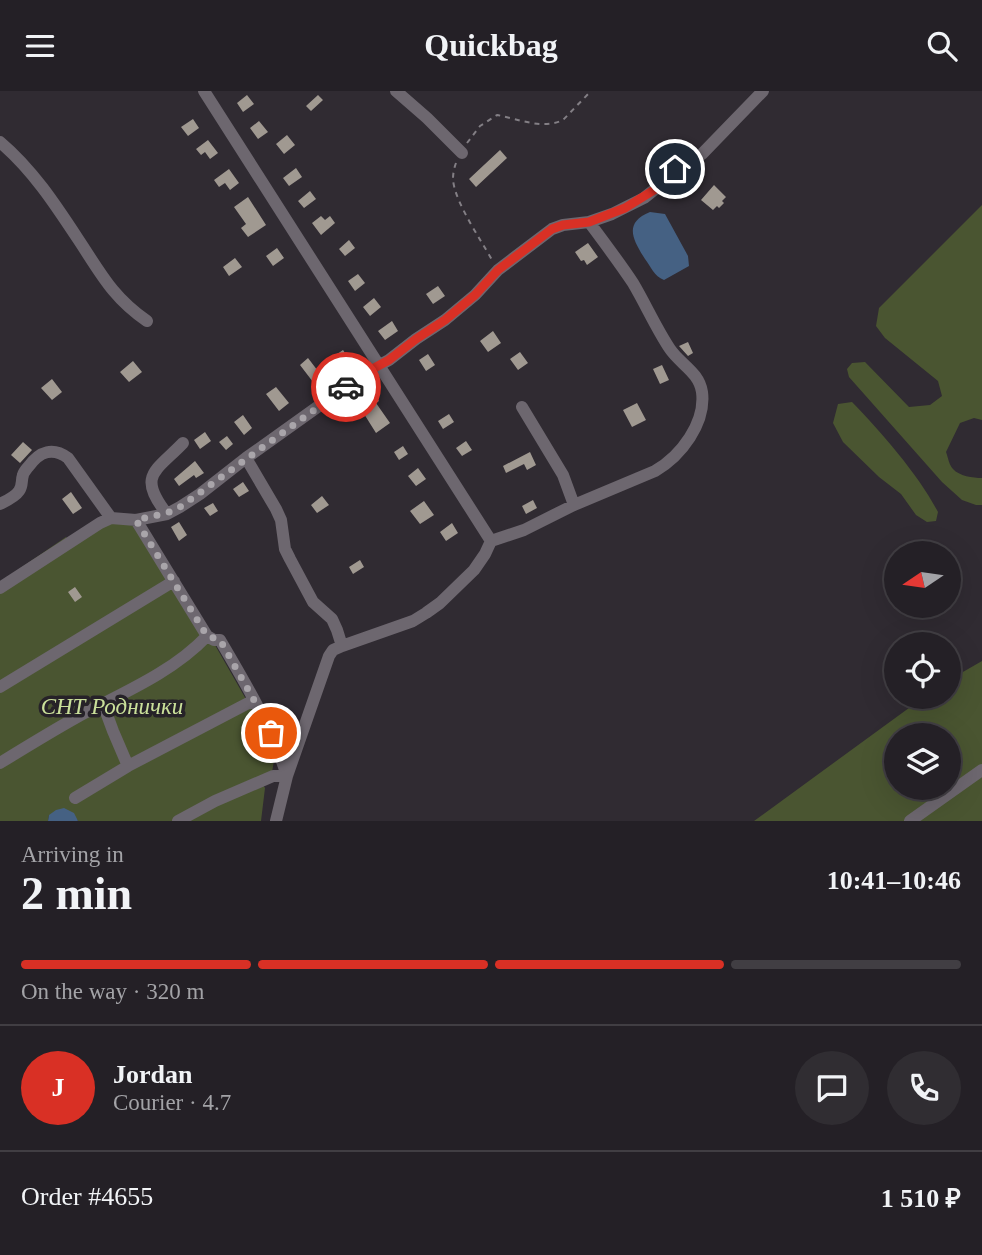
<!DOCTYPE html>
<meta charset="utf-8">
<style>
:root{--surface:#242026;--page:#302d32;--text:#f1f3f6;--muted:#a3a3a7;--line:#413e43;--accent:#d93025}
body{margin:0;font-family:"Times New Roman",serif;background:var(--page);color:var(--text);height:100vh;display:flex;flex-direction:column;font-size:26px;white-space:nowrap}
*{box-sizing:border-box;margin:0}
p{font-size:23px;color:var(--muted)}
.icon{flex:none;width:38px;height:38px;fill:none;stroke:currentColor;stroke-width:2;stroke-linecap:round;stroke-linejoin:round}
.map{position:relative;height:730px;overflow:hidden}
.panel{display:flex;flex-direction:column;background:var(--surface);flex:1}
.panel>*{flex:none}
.needle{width:46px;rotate:257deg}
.buttons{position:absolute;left:884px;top:450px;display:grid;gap:14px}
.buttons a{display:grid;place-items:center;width:77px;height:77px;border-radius:50%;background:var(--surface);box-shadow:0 7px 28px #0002,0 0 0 2px var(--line);font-size:35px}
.pin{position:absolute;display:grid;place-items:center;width:60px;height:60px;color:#fff;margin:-30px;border:4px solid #fff;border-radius:50%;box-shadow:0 2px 7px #0007}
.courier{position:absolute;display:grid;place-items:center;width:70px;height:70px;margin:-35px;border:5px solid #d93025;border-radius:50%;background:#fff;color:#222;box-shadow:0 2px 9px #0007}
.summary em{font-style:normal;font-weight:600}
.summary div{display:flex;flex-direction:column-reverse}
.summary{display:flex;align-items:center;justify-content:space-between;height:119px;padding:0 21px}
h1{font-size:46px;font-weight:600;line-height:52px}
.bar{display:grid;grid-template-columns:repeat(4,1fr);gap:10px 7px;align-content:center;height:84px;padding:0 21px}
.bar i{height:9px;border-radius:5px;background:var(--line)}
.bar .current{background:var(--accent)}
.bar p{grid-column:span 4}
.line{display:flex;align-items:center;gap:18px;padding:0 21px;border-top:2px solid var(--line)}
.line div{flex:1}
.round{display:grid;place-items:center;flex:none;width:74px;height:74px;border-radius:37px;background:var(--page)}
header{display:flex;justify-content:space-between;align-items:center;height:91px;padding:0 21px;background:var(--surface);font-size:32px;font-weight:600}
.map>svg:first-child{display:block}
.green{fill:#4a5531;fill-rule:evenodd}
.water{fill:#456183}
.building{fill:#a09991}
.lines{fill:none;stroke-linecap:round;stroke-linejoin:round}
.path{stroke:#837f85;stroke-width:2;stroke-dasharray:5 5;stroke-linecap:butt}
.minor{stroke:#6d676f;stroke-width:12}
.done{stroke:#a9a5aa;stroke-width:7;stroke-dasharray:0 12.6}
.route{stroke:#d93025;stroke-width:9}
.labels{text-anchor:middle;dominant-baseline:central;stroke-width:7;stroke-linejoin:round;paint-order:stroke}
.park-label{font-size:23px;font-style:italic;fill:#cae09a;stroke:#262228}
</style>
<header><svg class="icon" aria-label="menu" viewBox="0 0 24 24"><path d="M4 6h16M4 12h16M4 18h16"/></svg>Quickbag<svg class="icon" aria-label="search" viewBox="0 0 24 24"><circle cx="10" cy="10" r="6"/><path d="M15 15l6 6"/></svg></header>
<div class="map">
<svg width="982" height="730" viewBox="0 0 982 730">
<rect width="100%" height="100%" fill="#302b32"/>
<path class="green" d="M 982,114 L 982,329 L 974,327 L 960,332 L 946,361 C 948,366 949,374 953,378 C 959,385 973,387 982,387 L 982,414 L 976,414 L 962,409 L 942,391 L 849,286 L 847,278 L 852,272 L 865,271 L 909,316 L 930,314 L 942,305 L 938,290 L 885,247 L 876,235 L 879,217 Z
M 852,311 C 882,342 918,383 938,421 L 936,430 L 927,431 L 916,424 L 901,403 L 879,386 L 843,351 L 833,332 L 838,313 Z
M 118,431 L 134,435 L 215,554 L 251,617 L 265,644 L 274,670 L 272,681 L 258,686 L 265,697 L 261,730 L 78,730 L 78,729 L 49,724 L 48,730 L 0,730 L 0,491 L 66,446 L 74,455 L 106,434 Z
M 982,570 L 982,730 L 754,730 L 924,606 L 948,606 L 949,589 ZM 896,644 L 948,644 L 948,696 L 896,696 Z"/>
<path class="water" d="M 650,121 L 665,123 L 688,165 L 689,175 L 664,189 C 654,185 651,176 645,168 C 633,149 623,132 650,121 Z
M 64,717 L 74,722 L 78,730 L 48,730 L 49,724 L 56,719 Z"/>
<path class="building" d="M 247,4 L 254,13 L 243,21 L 237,12 Z
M 318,4 L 323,9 L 311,20 L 306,15 Z
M 193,28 L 199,37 L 188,45 L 181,36 Z
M 259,30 L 268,41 L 258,48 L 250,37 Z
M 287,44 L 295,54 L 284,63 L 276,53 Z
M 208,49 L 218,62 L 210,68 L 205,61 L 201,64 L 196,58 Z
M 500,59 L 507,67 L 476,96 L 469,88 Z
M 296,77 L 302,86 L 289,95 L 283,87 Z
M 229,78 L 239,92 L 230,99 L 225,92 L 219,96 L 214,89 Z
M 714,94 L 726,106 L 722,110 L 724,112 L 719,117 L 717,115 L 713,119 L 701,109 Z
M 310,100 L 316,108 L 304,117 L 298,110 Z
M 248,106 L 266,134 L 248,146 L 241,137 L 246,133 L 234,116 Z
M 321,125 L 325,129 L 330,125 L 335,132 L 321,144 L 312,132 Z
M 349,149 L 355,157 L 345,165 L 339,158 Z
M 588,152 L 598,166 L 587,174 L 584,169 L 581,170 L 575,161 Z
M 277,157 L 284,167 L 273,175 L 266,165 Z
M 235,167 L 242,176 L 229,185 L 223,176 Z
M 358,183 L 365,192 L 355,200 L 348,190 Z
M 438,195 L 445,205 L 433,213 L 426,203 Z
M 374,207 L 381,216 L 370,225 L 363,216 Z
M 392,230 L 398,240 L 385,249 L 378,240 Z
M 493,240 L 501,252 L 488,261 L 480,250 Z
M 688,251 L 693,262 L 688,265 L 679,255 Z
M 343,259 L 351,271 L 338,279 L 330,268 Z
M 520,261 L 528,272 L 518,279 L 510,268 Z
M 428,263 L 435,274 L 426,280 L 419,269 Z
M 308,267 L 321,284 L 313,291 L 300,274 Z
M 133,270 L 142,281 L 129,291 L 120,281 Z
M 662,274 L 669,289 L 660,293 L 653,278 Z
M 52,288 L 62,301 L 52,309 L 41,297 Z
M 276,296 L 289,312 L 279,320 L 266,303 Z
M 369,296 L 379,310 L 376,312 L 390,332 L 376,342 L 354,307 Z
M 637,312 L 646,329 L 632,336 L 623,319 Z
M 449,323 L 454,331 L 443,338 L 438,330 Z
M 243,324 L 252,337 L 244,344 L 234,331 Z
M 205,341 L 211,350 L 200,358 L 194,349 Z
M 227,345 L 233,353 L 226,359 L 219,351 Z
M 466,350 L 472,359 L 462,365 L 456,357 Z
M 23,351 L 32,359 L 20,372 L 11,364 Z
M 403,355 L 408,363 L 399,369 L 394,361 Z
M 530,361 L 536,374 L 527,379 L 524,373 L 506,382 L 503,375 Z
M 195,370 L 204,382 L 196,387 L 194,384 L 179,395 L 174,388 Z
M 418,377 L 426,388 L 416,395 L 408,385 Z
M 243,391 L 249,400 L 239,406 L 233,398 Z
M 71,401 L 82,417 L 73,423 L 62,408 Z
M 322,405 L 329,414 L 317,422 L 311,414 Z
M 533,409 L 537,417 L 526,423 L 522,415 Z
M 424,410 L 434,424 L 420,433 L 410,420 Z
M 213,412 L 218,420 L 210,425 L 204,417 Z
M 179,431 L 187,444 L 179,450 L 171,436 Z
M 452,432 L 458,442 L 446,450 L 440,441 Z
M 360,469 L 364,476 L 353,483 L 349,476 Z
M 75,496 L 82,506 L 75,511 L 68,501 Z"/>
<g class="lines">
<path class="path" d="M 467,52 L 480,35 L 497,24 C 518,28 543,39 563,29 L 591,0
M 456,72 C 454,77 453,83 453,88 C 454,110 481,149 492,169"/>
<path class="minor" d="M 204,0 L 491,450
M 396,0 L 427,27 L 462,62
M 0,51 C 32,78 55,113 78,148 C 100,181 112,206 147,230
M 522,316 L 563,384 L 574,414
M 246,367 L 276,418 L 281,429 L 285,458 L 290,468 L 313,511 L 332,528 L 337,539 L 342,555
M 0,413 C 6,410 15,406 19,400 C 23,394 21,390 23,384 C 23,382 28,376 29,375 C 40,360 53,356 68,367 L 111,427
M 167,423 C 137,384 155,381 183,352
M 136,429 L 167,423 L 180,416 L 200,403 L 246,367 L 365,282 L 389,269 L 416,248 L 445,229 L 475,204 L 498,179 L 552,138 L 563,134 L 589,131 L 612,123 L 644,107 L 654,99 L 675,78 L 702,63 L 763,0
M 491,450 L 524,439 L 574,414 L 655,380 C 681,365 706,332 702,301 C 699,281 680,273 670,258 C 656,237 646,214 633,192 C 619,171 604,151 589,131
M 0,497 L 100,432 L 111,427 L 136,429 L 207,545 L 214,549 L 220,549 C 246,593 272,637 287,685 L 273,685 L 215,710 L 178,730
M 0,596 L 174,490
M 103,613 L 113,640 L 128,675
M 0,672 C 26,656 52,640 79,625 C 123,602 173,581 207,545
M 75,707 L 128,675 L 254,609
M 276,730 L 287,685 L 329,565 L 333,559 L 342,555 L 413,530 L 426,522 L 440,512 L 474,479 L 485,463 L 491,450
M 910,730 L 982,679"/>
</g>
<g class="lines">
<path class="done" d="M 271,642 L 254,609 L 220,549 L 207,545 L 136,429 L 167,422 L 180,416 L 346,296"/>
<path class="route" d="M 346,296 L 365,282 L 389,269 L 416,248 L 445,229 L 475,204 L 498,179 L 552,138 L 563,134 L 589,131 L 625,117 L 654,99 L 675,78"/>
</g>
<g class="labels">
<g class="park-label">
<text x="112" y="615">СНТ Роднички</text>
</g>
</g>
</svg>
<div class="buttons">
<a><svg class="needle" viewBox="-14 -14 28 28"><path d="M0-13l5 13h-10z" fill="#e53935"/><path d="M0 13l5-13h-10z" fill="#a3a3a7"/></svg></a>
<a><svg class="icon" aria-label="locate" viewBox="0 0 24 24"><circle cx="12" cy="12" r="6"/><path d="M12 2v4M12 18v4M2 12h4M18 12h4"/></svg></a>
<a><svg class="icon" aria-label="layers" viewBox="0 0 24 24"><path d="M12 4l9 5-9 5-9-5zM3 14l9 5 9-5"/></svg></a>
</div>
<div class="pin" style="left:271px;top:642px;background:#ea580c"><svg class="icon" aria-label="bag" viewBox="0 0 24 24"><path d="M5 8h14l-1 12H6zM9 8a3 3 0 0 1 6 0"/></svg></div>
<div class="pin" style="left:675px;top:78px;background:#1f2937"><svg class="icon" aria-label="home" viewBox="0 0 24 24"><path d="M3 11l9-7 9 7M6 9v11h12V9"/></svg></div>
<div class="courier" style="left:346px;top:296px"><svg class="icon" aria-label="car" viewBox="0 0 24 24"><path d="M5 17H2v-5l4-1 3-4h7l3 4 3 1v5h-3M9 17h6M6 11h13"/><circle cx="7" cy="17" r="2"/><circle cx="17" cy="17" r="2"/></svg></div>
</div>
<section class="panel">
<div class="summary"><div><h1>2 min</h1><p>Arriving in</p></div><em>10:41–10:46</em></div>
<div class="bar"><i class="current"></i><i class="current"></i><i class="current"></i><i></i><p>On the way · 320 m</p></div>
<div class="line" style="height:126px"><b class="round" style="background:var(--accent);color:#fff">J</b><div><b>Jordan</b><p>Courier · 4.7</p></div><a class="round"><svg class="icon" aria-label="chat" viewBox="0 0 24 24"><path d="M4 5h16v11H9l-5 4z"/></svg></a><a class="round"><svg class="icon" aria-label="phone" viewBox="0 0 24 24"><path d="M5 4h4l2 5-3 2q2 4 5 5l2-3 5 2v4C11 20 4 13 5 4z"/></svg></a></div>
<div class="line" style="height:91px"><div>Order #4655</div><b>1 510 ₽</b></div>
</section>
